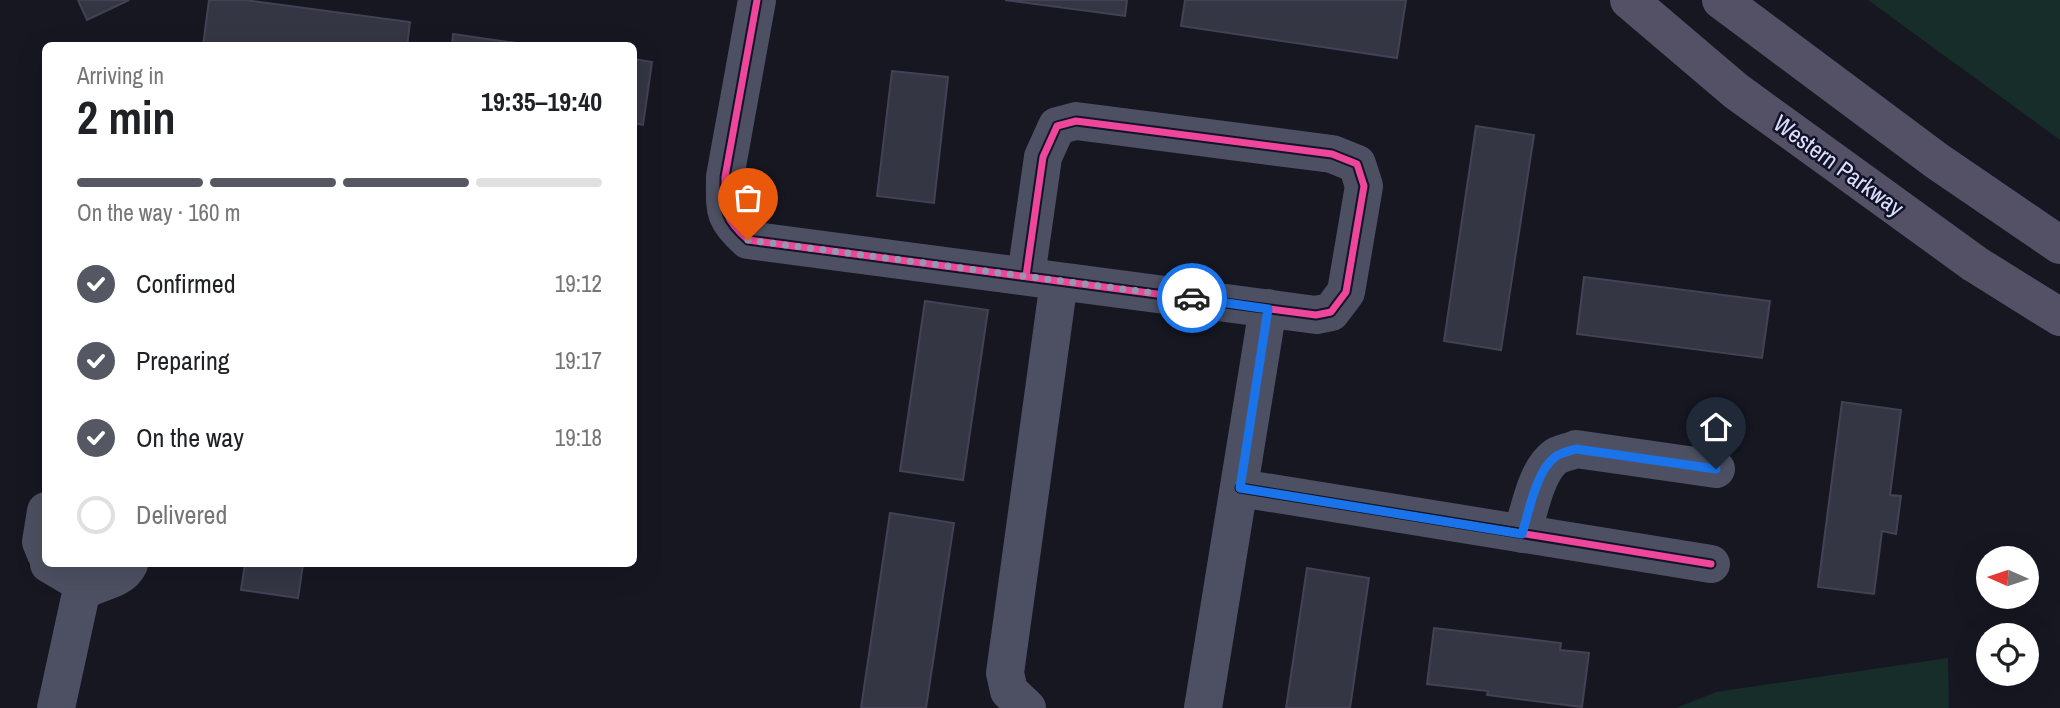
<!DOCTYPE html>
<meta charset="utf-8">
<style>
:root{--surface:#fff;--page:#f2f2f2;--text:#202124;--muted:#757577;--line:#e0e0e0;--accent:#555763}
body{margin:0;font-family:"Archivo Narrow",sans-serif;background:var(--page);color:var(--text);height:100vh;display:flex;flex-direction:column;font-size:26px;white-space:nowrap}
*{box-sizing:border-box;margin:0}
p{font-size:23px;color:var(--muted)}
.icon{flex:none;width:38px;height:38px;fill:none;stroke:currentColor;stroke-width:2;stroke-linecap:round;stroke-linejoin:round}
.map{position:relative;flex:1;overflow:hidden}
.sheet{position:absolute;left:42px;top:42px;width:595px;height:525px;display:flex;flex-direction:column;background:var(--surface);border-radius:10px;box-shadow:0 7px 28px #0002}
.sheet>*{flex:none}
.needle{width:46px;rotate:273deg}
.buttons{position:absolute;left:1976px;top:546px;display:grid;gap:14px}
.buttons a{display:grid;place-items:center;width:63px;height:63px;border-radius:50%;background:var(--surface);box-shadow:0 7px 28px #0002;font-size:35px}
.pin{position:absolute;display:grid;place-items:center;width:60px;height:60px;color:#fff;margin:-72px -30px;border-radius:50% 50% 50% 0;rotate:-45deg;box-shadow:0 0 7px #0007}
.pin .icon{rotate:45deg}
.courier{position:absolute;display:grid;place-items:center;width:70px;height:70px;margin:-35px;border:5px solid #1a73e8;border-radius:50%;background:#fff;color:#222;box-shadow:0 2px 9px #0007}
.overview em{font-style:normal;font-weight:800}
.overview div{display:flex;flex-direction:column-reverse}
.overview{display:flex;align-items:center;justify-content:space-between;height:119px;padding:0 35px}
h1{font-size:46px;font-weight:800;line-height:52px}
.bar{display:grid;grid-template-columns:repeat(4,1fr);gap:10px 7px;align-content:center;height:84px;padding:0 35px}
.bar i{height:9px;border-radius:5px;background:var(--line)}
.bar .on{background:var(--accent)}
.bar p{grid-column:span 4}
ol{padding:0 35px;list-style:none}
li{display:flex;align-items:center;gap:21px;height:77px}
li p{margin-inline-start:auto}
li .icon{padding:7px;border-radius:50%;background:var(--accent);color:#fff;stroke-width:4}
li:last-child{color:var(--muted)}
li i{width:38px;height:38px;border:4px solid var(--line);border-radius:50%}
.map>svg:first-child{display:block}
.green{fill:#162d29}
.building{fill:#353644;stroke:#434255;stroke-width:2}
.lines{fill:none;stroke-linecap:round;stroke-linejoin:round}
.minor{stroke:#4d5062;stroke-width:38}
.major{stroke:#545167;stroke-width:38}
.cycleway-casing{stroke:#121327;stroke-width:11}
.cycleway{stroke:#ed469a;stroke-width:7}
.done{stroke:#9698b0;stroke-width:7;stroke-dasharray:0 12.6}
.route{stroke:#1a73e8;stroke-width:9}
.labels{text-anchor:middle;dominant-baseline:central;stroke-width:5;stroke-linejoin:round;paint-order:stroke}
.street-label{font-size:24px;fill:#dbdefc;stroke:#121327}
</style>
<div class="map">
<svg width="2060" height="708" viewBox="0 0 2060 708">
<rect width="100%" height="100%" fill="#171722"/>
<path class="green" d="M 1868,0 L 2060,0 L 2060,140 Z
M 1948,658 L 1949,708 L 1676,708 L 1716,692 Z"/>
<path class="building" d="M 78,0 L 129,0 L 87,20 Z
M 209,0 L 244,0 L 410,22 L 407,46 L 203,46 Z
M 1005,0 L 1127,0 L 1125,16 Z
M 1185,0 L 1406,0 L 1397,58 L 1181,26 Z
M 453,34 L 537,46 L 452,46 Z
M 634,59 L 652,62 L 643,125 L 634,123 Z
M 892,71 L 948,77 L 934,203 L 877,196 Z
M 1476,126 L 1534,135 L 1501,350 L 1444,341 Z
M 1584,277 L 1770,301 L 1762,358 L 1577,334 Z
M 925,301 L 988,310 L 963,480 L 900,471 Z
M 1842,402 L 1901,410 L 1890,495 L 1901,496 L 1896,534 L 1882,531 L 1874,594 L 1818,587 Z
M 890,513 L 954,523 L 926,708 L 861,708 Z
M 245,564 L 303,564 L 298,598 L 241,590 Z
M 1307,568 L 1369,578 L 1350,708 L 1286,708 Z
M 1434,628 L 1561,643 L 1560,650 L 1589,653 L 1582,707 L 1487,695 L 1488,691 L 1427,684 Z"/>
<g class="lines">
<path class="minor" d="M 757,0 L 725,177 C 725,210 722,217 748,240 L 1316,315 L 1331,312 L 1346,292 L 1364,186 L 1357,164 L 1332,154 L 1076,121 L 1057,126 L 1043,157 L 1026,276
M 1240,488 L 1711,564
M 46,511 L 41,542 L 46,554
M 1522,534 C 1529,512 1536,471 1555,457 C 1560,453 1570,452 1576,449 L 1716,469
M 49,564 L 88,587
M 56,708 L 81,593 C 96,580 120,583 129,564
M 1027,708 L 1009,691 L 1005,673 L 1059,281
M 1203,708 L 1268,308"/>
<path class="major" d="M 1629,0 L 1736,91 L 1975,264 L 2060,317
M 1721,0 L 1937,161 L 2060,245"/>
<g class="cycleway-casing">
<path id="cycleway" d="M 757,0 L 725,177 C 725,210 722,217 748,240 L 1316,315 L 1331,312 L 1346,292 L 1364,186 L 1357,164 L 1332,154 L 1076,121 L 1057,126 L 1043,157 L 1026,276
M 1240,488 L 1711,564"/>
</g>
<use href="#cycleway" class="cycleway"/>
</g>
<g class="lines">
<path class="done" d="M 748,240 L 1192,298"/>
<path class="route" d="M 1192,298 L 1268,309 L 1240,488 L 1522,534 C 1529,512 1536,471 1555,457 C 1560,453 1569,451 1576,449 L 1716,469"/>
</g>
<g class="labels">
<g class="street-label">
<text transform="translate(1839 165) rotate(36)">Western Parkway</text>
</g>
</g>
</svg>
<div class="buttons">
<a><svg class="needle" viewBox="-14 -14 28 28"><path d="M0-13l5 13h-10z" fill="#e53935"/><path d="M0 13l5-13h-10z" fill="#757577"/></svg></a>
<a><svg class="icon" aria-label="locate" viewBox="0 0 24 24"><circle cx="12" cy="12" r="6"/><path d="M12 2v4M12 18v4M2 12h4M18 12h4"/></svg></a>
</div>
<div class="pin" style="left:748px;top:240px;background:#ea580c"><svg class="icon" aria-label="bag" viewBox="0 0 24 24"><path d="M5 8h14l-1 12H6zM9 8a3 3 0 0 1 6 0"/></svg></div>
<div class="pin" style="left:1716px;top:469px;background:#1f2937"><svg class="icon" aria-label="home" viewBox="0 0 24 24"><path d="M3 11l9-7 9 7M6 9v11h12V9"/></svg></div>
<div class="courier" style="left:1192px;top:298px"><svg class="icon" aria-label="car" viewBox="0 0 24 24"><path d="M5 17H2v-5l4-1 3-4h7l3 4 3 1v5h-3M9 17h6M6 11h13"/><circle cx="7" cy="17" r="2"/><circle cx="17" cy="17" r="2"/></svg></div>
<section class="sheet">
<div class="overview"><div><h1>2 min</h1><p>Arriving in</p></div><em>19:35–19:40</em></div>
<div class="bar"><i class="on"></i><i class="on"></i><i class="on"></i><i></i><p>On the way · 160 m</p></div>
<ol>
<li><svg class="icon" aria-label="check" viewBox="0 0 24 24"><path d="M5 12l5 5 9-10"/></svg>Confirmed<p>19:12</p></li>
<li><svg class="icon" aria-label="check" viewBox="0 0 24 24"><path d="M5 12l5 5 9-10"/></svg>Preparing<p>19:17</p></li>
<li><svg class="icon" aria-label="check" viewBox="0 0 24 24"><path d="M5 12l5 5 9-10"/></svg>On the way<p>19:18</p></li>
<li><i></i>Delivered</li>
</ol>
</section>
</div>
